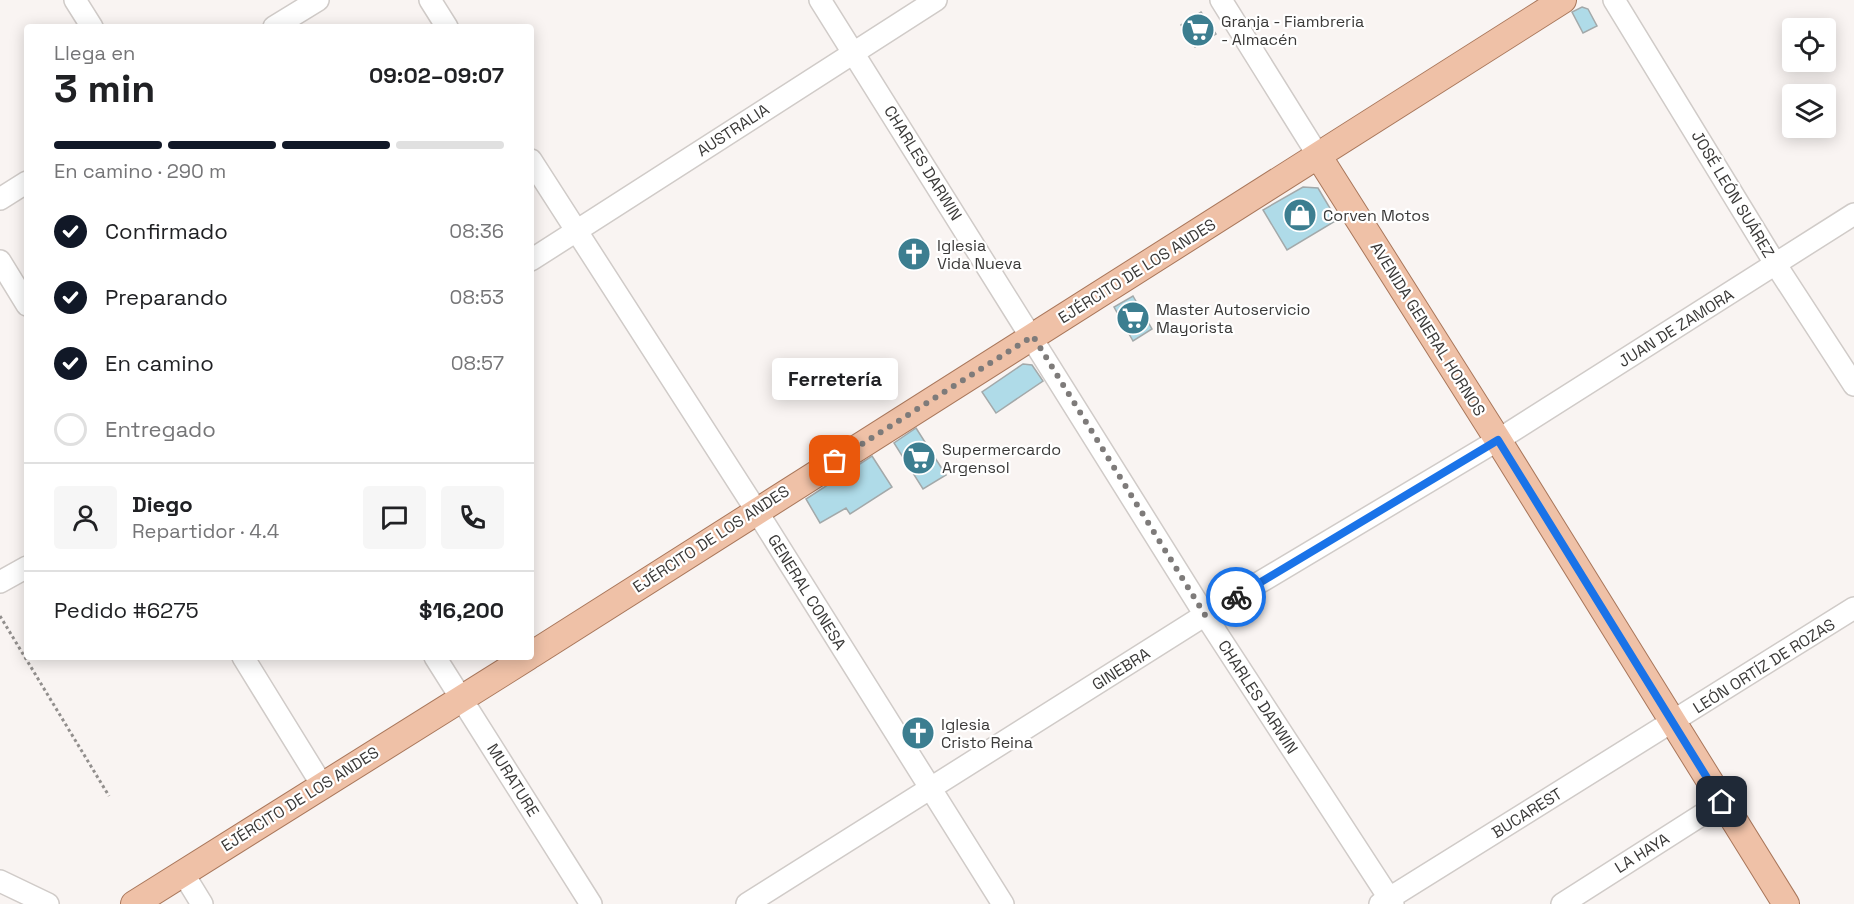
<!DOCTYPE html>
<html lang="es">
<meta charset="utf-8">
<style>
:root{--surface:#fff;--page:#f6f6f6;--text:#202124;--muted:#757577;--line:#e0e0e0;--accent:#111827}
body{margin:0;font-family:"Space Grotesk",sans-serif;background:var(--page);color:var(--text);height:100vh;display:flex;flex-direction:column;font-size:22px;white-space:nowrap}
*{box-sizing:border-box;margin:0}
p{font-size:20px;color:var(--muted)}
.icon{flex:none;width:33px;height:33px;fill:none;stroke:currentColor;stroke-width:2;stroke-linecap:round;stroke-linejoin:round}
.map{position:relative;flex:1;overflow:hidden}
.details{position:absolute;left:24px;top:24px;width:510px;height:636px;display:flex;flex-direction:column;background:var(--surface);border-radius:6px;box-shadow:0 3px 15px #0003}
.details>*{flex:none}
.buttons{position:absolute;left:1782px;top:18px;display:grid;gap:12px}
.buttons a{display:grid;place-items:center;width:54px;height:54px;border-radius:6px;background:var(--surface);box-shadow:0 3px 15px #0003;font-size:30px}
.pin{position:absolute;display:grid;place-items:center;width:51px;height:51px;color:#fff;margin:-26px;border-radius:12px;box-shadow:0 3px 9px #0006}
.courier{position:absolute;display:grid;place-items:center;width:60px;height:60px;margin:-30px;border:4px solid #1a73e8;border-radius:50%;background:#fff;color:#222;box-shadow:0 2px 8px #0007}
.bubble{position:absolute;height:42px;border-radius:6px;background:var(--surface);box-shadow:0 3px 15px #0003;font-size:20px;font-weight:800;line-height:42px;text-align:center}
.headline em{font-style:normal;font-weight:800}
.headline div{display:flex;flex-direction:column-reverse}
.headline{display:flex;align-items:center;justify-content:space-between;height:102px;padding:0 30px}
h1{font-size:39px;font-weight:800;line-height:45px}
.bar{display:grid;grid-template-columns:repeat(4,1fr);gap:9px 6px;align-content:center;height:72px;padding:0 30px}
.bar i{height:8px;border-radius:4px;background:var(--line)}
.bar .on{background:var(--accent)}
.bar p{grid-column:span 4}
.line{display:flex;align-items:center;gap:15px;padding:0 30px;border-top:2px solid var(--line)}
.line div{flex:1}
.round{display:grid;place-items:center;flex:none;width:63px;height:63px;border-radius:6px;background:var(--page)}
ol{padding:0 30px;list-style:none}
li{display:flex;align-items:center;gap:18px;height:66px}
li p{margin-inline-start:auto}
li .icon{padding:6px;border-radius:50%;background:var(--accent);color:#fff;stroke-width:4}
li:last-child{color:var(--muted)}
li i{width:33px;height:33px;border:3px solid var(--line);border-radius:50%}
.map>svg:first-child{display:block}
.building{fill:#afdbe8;stroke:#a3a9aa;stroke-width:1.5}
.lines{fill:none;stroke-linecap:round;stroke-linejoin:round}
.minor-casing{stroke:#d0cbc8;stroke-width:24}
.major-casing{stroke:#a9775b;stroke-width:28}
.path{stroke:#928f8d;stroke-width:3;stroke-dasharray:3 3;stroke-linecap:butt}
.minor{stroke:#fff;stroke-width:21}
.major{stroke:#efc1a7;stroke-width:26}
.done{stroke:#7e7b7a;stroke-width:6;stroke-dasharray:0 10.8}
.route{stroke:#1a73e8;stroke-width:8}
.labels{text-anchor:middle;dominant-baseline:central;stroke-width:4.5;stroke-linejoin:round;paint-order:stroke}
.poi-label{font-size:16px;fill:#3b3a39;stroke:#fff;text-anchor:start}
.street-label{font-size:16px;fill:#3b3a39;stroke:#fff}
</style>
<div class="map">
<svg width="1854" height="904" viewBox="0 0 1854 904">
<rect width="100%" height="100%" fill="#f9f4f2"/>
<path class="building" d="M 1582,7 L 1588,9 L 1597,26 L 1583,33 L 1572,12 Z
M 1201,12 L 1216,34 L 1195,47 L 1181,25 Z
M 1303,187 L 1318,188 L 1337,220 L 1287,250 L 1263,210 Z
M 1133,296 L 1152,329 L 1133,341 L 1114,307 Z
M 1023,364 L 1032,365 L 1043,381 L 996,413 L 982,392 Z
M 916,428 L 946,475 L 923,489 L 894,443 Z
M 872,456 L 892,487 L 850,514 L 846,508 L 820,523 L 806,499 Z"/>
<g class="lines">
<g class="minor-casing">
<path id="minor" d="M 75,0 L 92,27
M 430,0 L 447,27
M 820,0 L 1205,615 L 1393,904
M 1221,0 L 1319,157
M 1614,0 L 1776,265 L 1854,385
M 274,27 L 318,0
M 531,160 L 756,510 L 1003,904
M 0,199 L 27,182
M 531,260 L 936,0
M 0,261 L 27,305
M 0,582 L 27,567
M 243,657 L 322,785
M 435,657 L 591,904
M 183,873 L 202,904
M 0,881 L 48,904
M 747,904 L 1205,615 L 1498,440 L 1854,214
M 1380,904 L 1854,608
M 1562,904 L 1722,802"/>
</g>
<g class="major-casing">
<path id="major" d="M 1319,157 L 1498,440 L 1786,904
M 531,655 L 1563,0
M 134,904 L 528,657"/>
</g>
<path class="path" d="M 0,616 L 109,796"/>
<use href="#minor" class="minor"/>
<use href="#major" class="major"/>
</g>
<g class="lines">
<path class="done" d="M 835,461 L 1033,336 L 1205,615 L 1236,597"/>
<path class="route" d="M 1236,597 L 1498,440 L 1722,802"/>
</g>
<defs>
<g id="supermarket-disc" transform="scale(1.725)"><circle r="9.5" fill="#3c7e90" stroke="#fff"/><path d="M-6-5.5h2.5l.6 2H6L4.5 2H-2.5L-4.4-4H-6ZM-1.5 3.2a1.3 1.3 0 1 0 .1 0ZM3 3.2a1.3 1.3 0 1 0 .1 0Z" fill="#fff"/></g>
<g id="shop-disc" transform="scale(1.725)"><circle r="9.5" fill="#3c7e90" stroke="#fff"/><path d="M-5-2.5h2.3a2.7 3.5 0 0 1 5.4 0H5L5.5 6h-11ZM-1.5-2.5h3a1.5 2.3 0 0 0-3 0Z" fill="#fff"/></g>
<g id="church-disc" transform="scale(1.725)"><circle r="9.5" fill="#3c7e90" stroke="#fff"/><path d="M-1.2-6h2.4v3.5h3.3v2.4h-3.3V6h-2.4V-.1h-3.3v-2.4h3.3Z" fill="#fff"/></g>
</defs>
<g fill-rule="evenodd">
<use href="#supermarket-disc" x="1198" y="30"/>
<use href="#shop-disc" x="1300" y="215"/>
<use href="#church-disc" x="914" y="254"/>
<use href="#supermarket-disc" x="1133" y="318"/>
<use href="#supermarket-disc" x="919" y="458"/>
<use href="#church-disc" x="918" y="733"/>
</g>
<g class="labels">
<g class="poi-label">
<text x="1221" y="21">Granja - Fiambreria<tspan x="1221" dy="18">- Almacén</tspan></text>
<text x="1323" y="215">Corven Motos</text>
<text x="937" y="245">Iglesia<tspan x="937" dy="18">Vida Nueva</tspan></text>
<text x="1156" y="309">Master Autoservicio<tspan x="1156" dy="18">Mayorista</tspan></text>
<text x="942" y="449">Supermercardo<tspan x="942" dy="18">Argensol</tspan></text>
<text x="941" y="724">Iglesia<tspan x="941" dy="18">Cristo Reina</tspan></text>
</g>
<g class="street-label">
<text transform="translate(733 130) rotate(-33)">AUSTRALIA</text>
<text transform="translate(923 163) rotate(58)">CHARLES DARWIN</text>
<text transform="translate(1733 194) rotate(59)">JOSÉ LEÓN SUÁREZ</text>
<text transform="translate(1137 271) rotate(-32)">EJÉRCITO DE LOS ANDES</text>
<text transform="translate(1676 328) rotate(-32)">JUAN DE ZAMORA</text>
<text transform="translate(1428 329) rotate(58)">AVENIDA GENERAL HORNOS</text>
<text transform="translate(711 539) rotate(-33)">EJÉRCITO DE LOS ANDES</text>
<text transform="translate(807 592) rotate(58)">GENERAL CONESA</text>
<text transform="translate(1764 666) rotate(-32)">LEÓN ORTÍZ DE ROZAS</text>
<text transform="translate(1121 669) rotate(-32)">GINEBRA</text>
<text transform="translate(1258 697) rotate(57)">CHARLES DARWIN</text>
<text transform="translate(513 780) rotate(58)">MURATURE</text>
<text transform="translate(300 799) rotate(-32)">EJÉRCITO DE LOS ANDES</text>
<text transform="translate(1527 813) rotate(-32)">BUCAREST</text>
<text transform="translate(1642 853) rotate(-32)">LA HAYA</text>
</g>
</g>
</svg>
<div class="buttons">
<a><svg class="icon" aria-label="locate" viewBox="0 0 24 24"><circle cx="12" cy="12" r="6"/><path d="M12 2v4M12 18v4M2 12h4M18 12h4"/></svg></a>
<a><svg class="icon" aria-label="layers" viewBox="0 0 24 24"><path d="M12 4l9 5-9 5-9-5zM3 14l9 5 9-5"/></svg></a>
</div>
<div class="pin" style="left:835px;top:461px;background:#ea580c"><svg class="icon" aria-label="bag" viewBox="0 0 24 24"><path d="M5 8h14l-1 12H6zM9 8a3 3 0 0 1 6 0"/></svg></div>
<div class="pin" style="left:1722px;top:802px;background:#1f2937"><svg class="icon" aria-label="home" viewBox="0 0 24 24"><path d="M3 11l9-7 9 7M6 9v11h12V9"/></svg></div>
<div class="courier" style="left:1236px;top:597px"><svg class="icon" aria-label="bike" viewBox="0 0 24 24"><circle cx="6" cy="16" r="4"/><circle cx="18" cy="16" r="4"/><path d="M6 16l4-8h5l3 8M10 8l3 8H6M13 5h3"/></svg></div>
<div class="bubble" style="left:772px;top:358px;width:126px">Ferretería</div>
<section class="details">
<div class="headline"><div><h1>3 min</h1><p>Llega en</p></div><em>09:02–09:07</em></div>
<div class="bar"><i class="on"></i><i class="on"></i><i class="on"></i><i></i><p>En camino · 290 m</p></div>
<ol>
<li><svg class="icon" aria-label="check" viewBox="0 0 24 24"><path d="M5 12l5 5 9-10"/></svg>Confirmado<p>08:36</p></li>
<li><svg class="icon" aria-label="check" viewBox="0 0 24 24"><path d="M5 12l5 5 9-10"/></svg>Preparando<p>08:53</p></li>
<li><svg class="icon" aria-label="check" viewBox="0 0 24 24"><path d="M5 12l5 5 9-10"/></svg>En camino<p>08:57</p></li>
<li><i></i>Entregado</li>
</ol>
<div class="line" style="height:108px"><a class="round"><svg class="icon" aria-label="person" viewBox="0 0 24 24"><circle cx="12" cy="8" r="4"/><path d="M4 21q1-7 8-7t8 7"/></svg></a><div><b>Diego</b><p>Repartidor · 4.4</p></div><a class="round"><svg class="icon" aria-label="chat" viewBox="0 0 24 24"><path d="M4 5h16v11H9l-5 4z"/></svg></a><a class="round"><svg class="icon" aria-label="phone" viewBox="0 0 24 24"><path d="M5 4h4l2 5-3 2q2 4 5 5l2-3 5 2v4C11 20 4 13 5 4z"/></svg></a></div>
<div class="line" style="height:78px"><div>Pedido #6275</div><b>$16,200</b></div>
</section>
</div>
